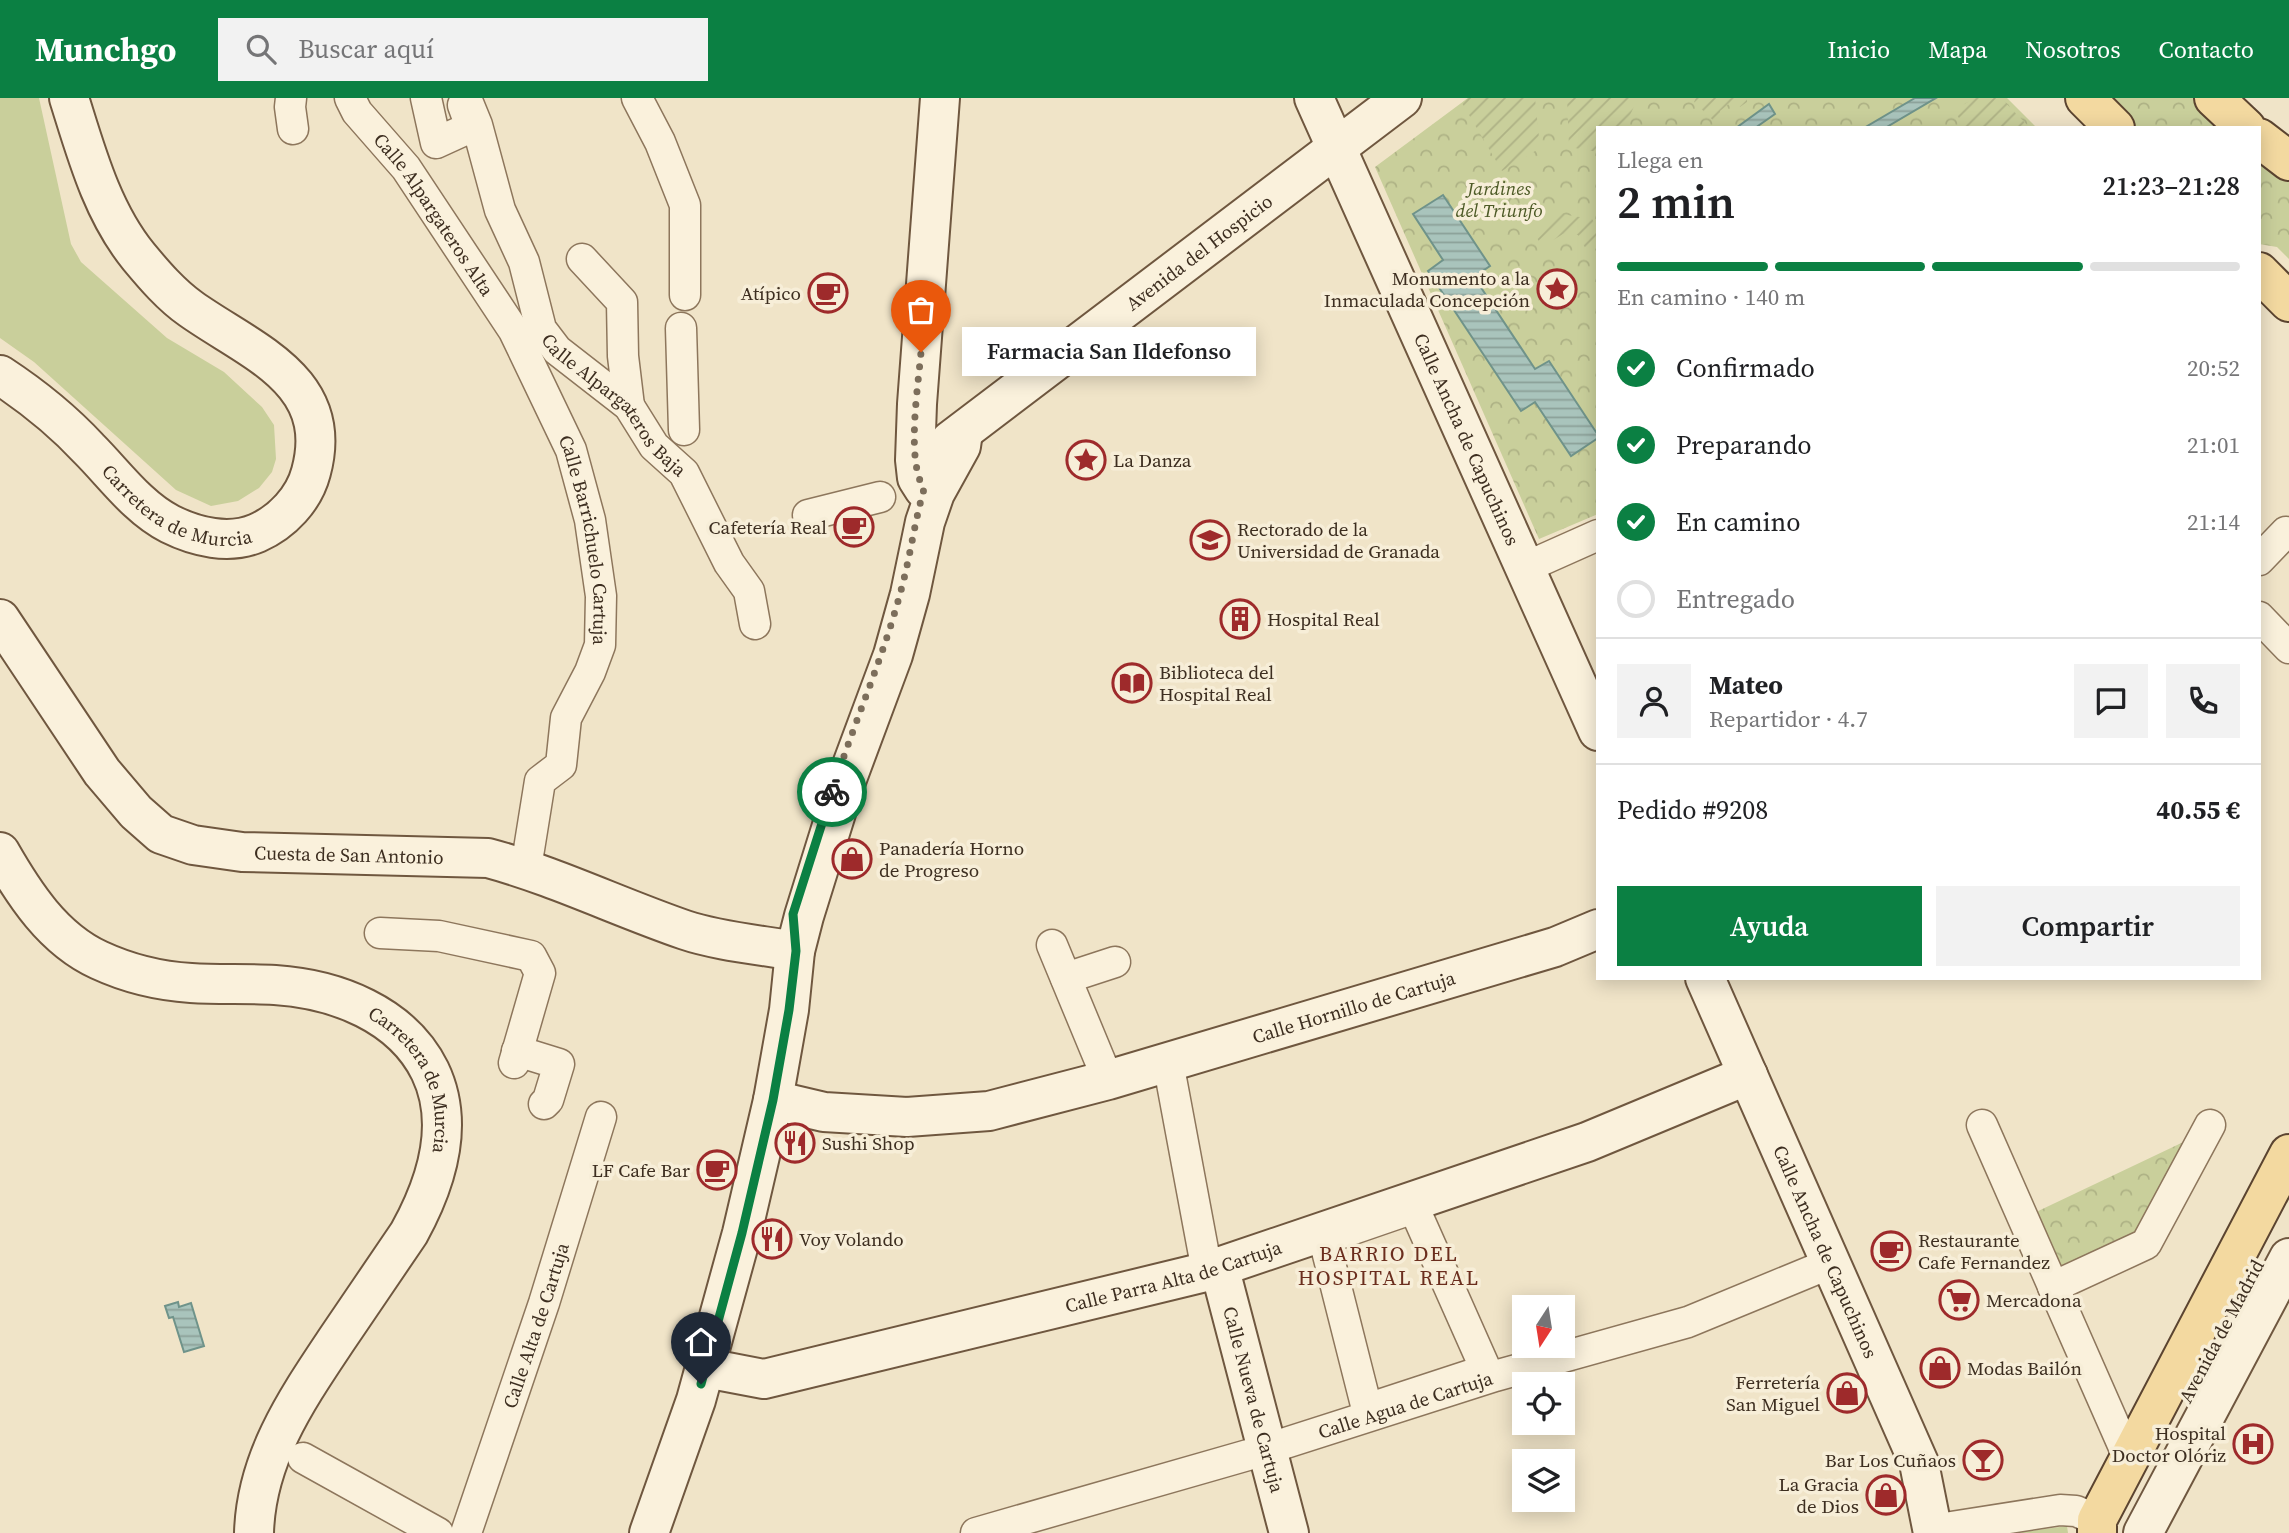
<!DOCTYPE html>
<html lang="es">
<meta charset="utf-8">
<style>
:root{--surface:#fff;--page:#f2f2f2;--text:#202124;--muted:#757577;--line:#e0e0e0;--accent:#0b8043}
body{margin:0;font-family:"Source Serif 4",serif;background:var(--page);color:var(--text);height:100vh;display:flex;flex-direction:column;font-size:26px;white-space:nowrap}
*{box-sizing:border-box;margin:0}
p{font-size:23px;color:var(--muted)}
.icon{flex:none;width:38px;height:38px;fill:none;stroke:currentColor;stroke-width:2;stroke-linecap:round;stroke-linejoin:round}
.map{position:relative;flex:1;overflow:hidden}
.panel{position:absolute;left:1596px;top:28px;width:665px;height:854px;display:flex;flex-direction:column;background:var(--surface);border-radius:0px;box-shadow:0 4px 18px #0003}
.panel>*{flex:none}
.needle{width:46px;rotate:192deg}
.fabs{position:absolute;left:1512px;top:1197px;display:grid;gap:14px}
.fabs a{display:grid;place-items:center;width:63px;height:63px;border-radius:0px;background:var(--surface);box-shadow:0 4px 18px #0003;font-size:35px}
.pin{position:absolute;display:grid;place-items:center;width:60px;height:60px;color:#fff;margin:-72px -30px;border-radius:50% 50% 50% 0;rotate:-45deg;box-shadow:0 0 7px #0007}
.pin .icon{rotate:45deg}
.courier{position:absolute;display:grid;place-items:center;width:70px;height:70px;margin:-35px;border:5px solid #0b8043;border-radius:50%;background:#fff;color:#222;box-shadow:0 2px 9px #0007}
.bubble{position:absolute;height:49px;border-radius:0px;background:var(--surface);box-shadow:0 4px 18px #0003;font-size:23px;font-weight:600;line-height:49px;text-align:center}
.overview em{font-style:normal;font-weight:600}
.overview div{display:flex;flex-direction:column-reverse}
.overview{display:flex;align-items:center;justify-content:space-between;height:119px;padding:0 21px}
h1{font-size:46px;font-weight:600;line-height:52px}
.bar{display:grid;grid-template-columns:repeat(4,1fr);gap:10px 7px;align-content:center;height:84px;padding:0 21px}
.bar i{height:9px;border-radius:5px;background:var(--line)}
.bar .on{background:var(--accent)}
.bar p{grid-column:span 4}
.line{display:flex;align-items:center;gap:18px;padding:0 21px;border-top:2px solid var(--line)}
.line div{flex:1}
.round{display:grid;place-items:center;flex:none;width:74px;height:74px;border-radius:0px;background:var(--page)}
ol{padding:0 21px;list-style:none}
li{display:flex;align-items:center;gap:21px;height:77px}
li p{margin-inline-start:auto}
li .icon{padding:7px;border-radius:50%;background:var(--accent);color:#fff;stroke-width:4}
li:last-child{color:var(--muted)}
li i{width:38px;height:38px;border:4px solid var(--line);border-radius:50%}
.cta{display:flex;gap:14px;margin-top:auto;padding:14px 21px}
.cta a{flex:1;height:80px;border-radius:0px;background:var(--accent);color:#fff;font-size:28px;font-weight:600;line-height:80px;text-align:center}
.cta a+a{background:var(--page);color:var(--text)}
header{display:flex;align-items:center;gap:42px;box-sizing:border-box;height:98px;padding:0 35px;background:var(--accent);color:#fff}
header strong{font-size:33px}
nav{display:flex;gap:38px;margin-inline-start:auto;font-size:24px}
.search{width:490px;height:63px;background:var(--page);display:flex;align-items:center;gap:18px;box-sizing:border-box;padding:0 24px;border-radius:0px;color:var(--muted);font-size:26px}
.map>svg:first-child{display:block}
.grass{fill:#c9cf9b}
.park{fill:url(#park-crowns)}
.garden{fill:url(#garden-furrows)}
.water{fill:url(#water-rules);stroke:#6f938a;stroke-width:2}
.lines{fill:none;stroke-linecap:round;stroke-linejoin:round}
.street-casing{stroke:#8d765c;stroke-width:33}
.secondary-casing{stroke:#6f573f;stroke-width:42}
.primary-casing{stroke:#5b4430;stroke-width:42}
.street{stroke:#faf1dc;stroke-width:30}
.secondary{stroke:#faf1dc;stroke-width:38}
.primary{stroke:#f3d9a0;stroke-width:38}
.done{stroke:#7c6e5b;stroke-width:7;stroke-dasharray:0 12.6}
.route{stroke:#0b8043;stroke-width:9}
.labels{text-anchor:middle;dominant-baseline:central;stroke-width:7;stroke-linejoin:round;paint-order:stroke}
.park-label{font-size:19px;font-style:italic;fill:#4d5a26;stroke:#f7eed8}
.street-label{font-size:19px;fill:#3d2e20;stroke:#f7eed8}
.poi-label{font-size:19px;fill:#3d2e20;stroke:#f7eed8;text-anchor:start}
.neighbourhood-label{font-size:21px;letter-spacing:2px;fill:#6b2e1e;stroke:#f7eed8}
</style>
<header>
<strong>Munchgo</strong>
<div class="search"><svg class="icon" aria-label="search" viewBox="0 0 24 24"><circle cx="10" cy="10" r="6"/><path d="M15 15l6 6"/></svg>Buscar aquí</div>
<nav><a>Inicio</a><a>Mapa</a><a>Nosotros</a><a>Contacto</a></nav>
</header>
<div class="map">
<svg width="2289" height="1435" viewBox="0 0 2289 1435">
<defs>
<pattern id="park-crowns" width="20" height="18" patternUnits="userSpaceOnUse" patternTransform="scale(1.75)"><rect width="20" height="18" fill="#c9cf9b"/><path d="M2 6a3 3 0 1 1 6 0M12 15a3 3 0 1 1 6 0" fill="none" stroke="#aeb285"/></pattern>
<pattern id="garden-furrows" width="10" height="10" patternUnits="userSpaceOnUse" patternTransform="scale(1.75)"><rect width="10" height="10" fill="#c9cf9b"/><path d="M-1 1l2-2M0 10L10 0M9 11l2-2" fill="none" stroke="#aeb285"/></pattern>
<pattern id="water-rules" width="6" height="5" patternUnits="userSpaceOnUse" patternTransform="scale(1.75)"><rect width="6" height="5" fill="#a9c4bc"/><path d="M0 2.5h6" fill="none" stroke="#8ba098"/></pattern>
</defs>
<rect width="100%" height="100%" fill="#f0e4c8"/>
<path class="grass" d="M 0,0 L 39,0 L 71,146 L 81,164 L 167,240 L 224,274 L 262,309 L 274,327 L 276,361 L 272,374 L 259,390 L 238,403 L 211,408 L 176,392 L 34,264 L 0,240 Z"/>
<path class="park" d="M 1468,0 L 2007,0 L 2037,30 L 1598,30 L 1598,416 L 1539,441 L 1375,69 Z
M 2104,0 L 2195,0 L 2225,30 L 2134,30 Z
M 2259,57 L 2289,81 L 2289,161 L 2277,149 L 2259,146 Z
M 2194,1039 L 2140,1143 L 2062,1176 L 2034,1115 Z
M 2067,1428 L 2068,1435 L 2015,1435 Z"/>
<path class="garden" d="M 1468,0 L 1535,0 L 1540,50 L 1502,73 L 1462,5 Z
M 1567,0 L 1638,0 L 1624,30 L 1598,30 L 1598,54 L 1569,49 Z
M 1696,0 L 1747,0 L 1747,4 L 1740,9 L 1734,2 L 1720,13 L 1720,22 L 1716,25 L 1694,4 Z
M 1975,0 L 2001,0 L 2030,30 L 1965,30 L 1954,12 Z
M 1561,116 L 1592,121 L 1598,130 L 1598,149 L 1588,155 L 1578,137 L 1563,136 L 1542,149 L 1536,138 Z"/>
<path class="water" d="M 1915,0 L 1936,0 L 1885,30 L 1864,30 Z
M 1769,6 L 1775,16 L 1755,30 L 1736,30 Z
M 1443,97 L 1490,168 L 1474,179 L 1535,271 L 1549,263 L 1598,337 L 1598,340 L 1571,358 L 1535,304 L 1521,313 L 1428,173 L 1443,162 L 1413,116 Z
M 178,1204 L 179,1209 L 191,1205 L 204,1248 L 184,1254 L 173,1219 L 169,1220 L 165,1208 Z"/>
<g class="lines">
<g class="street-casing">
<g id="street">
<path d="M 291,0 L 290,9 L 293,31"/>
<path id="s1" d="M 350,0 L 357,14 L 406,70 L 514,233 L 571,352 L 590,422 L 601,498 L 600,547 L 590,574 L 566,620 L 561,667 L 540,683 L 526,770"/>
<path d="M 426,0 L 436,45 L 471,29 L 463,7"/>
<path id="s2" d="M 466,0 L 477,27 L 500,112 L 524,164 L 541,231 L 557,252 L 629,308 L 654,348 L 684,375 L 729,465 L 749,493 L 755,526"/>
<path d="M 637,0 L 660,44 L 685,107 L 685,197"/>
<path d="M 582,161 L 622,204 L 623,258 L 629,308"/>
<path d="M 681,230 L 684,332"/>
<path d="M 808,417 L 880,399"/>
<path d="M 2259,462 L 2286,434"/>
<path d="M 1524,470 L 1598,437"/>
<path d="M 2259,519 L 2289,550"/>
<path d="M 380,835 L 439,838 L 531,858 L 540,875 L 514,965"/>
<path d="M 1052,847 L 1108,982"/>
<path d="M 1066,880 L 1115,864"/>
<path d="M 517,953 L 559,966 L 548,1002 L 544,1006"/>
<path d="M 1168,964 L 1207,1173"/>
<path d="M 1982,1027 L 2130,1363"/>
<path d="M 1414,1110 L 1486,1272 L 1367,1311 L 1324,1141 Z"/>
<path d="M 2053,1189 L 2146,1146 L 2210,1027"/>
<path d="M 303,1360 L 438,1435"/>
<path d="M 1932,1432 L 2060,1412 L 2076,1413 L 2097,1422"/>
<path id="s3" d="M 466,1435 L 544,1205 L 601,1019"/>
<path id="s4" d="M 976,1435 L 1248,1357 L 1495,1278 L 1688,1224 L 1831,1165"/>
</g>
</g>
<g class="secondary-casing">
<g id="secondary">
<path id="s5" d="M 1314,0 L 1598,633"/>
<path id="s6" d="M 0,277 C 32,298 63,323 89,351 C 114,376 138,410 170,426 C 196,439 229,447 257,435 C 282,424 304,401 311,374 C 336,282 250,253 191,211 C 171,197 154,177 139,159 C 102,114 86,54 69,0"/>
<path id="s7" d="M 945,351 L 950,343 L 1402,0"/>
<path d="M 924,391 L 917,380 L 915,362 L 917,306 L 940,0"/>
<path id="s8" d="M 0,521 L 102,674 L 136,714 L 161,736 L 193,747 L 242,754 L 488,760 C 555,778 618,809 685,832 C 717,843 761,847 795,853"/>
<path id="s9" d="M 0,754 C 24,796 53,841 99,862 C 127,875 159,883 191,885 C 219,887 247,885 275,887 C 336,891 402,916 430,973 C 456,1027 436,1086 409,1135 C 385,1170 361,1206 337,1241 C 297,1301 256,1360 254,1435"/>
<path id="s10" d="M 1705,880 L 1919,1365 L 1933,1435"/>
<path id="s11" d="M 773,1002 L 824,1014 L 907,1019 L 989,1013 L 1108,982 L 1555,849 L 1598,831"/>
<path id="s12" d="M 1219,1168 L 1289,1435"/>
<path id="s13" d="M 706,1270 L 764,1281 L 1201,1175 L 1587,1044 L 1748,977"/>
<path d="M 649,1435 L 696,1302 L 742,1135 L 773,1002 L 789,912 L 795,853 L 804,818 L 845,686 L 893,557 L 910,496 L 925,424 L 935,395 L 961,348 L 963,334"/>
<path d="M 2143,1435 L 2289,1160"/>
</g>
</g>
<g class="primary-casing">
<path id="primary" d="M 2085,0 L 2115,30
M 2214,0 L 2246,30
M 2259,40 L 2289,63
M 2259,174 L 2289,204
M 2097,1435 L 2097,1422 L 2289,1056"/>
</g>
<use href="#street" class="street"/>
<use href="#secondary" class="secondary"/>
<use href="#primary" class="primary"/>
</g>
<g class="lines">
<path class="done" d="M 832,694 C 853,627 882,563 900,496 C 910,461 914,426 924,391 C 906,362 918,290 921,254"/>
<path class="route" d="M 701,1286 L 742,1135 L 773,1002 L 789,912 L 796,853 L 793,816 L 832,694"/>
</g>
<defs>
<g id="sight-ring" transform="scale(2.0125)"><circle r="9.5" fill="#f7eed8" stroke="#9e2a2b" stroke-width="1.5"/><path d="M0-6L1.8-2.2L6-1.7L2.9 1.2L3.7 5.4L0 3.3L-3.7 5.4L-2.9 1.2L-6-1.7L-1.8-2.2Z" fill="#9e2a2b"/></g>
<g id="cafe-ring" transform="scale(2.0125)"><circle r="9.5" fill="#f7eed8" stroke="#9e2a2b" stroke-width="1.5"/><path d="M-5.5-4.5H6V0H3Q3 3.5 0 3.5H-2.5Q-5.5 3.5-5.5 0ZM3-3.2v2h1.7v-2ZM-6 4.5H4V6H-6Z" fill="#9e2a2b"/></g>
<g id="university-ring" transform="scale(2.0125)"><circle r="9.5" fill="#f7eed8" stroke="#9e2a2b" stroke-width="1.5"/><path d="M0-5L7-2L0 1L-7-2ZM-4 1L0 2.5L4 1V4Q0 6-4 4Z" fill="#9e2a2b"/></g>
<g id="building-ring" transform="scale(2.0125)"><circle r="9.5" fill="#f7eed8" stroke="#9e2a2b" stroke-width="1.5"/><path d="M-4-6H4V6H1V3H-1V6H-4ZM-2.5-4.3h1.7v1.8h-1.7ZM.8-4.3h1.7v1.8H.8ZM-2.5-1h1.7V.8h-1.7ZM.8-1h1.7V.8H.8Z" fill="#9e2a2b"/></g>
<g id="library-ring" transform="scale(2.0125)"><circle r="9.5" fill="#f7eed8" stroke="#9e2a2b" stroke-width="1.5"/><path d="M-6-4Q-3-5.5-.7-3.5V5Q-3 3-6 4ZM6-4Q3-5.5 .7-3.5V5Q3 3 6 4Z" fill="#9e2a2b"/></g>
<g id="shop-ring" transform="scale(2.0125)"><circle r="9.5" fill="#f7eed8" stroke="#9e2a2b" stroke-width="1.5"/><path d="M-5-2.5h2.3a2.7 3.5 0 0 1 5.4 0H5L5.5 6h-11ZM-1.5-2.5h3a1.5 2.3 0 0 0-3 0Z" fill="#9e2a2b"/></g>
<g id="restaurant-ring" transform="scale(2.0125)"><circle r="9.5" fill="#f7eed8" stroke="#9e2a2b" stroke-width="1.5"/><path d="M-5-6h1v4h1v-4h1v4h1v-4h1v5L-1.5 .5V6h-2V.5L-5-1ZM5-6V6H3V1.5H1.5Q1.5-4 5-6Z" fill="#9e2a2b"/></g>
<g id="supermarket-ring" transform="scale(2.0125)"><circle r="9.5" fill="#f7eed8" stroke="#9e2a2b" stroke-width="1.5"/><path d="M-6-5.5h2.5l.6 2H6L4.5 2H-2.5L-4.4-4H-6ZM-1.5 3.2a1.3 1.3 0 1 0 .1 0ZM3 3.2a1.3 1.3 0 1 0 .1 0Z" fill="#9e2a2b"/></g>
<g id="hospital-ring" transform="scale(2.0125)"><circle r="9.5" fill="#f7eed8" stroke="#9e2a2b" stroke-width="1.5"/><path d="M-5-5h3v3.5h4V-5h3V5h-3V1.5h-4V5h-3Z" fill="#9e2a2b"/></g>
<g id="bar-ring" transform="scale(2.0125)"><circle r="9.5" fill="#f7eed8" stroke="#9e2a2b" stroke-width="1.5"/><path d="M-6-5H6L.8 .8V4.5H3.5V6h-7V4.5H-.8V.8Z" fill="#9e2a2b"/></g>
</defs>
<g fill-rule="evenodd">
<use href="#sight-ring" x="1557" y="191"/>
<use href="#cafe-ring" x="828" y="195"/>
<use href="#sight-ring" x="1086" y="362"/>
<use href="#cafe-ring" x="854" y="429"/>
<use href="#university-ring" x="1210" y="442"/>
<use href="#building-ring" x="1240" y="521"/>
<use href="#library-ring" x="1132" y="585"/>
<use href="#shop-ring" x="852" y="761"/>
<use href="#restaurant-ring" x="795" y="1045"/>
<use href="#cafe-ring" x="717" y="1072"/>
<use href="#restaurant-ring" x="772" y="1141"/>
<use href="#cafe-ring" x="1891" y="1153"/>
<use href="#supermarket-ring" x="1959" y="1202"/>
<use href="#shop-ring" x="1940" y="1270"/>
<use href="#shop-ring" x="1847" y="1295"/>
<use href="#hospital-ring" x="2253" y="1346"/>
<use href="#bar-ring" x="1983" y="1362"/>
<use href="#shop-ring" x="1886" y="1397"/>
</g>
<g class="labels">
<g class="park-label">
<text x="1499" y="90">Jardines<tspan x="1499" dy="22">del Triunfo</tspan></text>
</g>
<g class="street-label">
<text stroke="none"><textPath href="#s1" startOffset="144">Calle Alpargateros Alta</textPath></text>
<text stroke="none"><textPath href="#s7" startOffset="322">Avenida del Hospicio</textPath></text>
<text stroke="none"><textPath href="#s2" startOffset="350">Calle Alpargateros Baja</textPath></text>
<text stroke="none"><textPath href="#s5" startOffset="374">Calle Ancha de Capuchinos</textPath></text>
<text stroke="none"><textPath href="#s6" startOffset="226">Carretera de Murcia</textPath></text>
<text stroke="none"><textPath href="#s1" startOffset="509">Calle Barrichuelo Cartuja</textPath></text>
<text stroke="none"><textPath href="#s8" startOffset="460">Cuesta de San Antonio</textPath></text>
<text stroke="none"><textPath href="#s11" startOffset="597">Calle Hornillo de Cartuja</textPath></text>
<text stroke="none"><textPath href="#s9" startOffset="513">Carretera de Murcia</textPath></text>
<text stroke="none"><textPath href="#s10" startOffset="299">Calle Ancha de Capuchinos</textPath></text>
<text stroke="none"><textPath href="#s13" startOffset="481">Calle Parra Alta de Cartuja</textPath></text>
<text stroke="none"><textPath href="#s3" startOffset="219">Calle Alta de Cartuja</textPath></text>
<text transform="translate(2221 1233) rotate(-62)">Avenida de Madrid</text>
<text stroke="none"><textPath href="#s12" startOffset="138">Calle Nueva de Cartuja</textPath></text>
<text stroke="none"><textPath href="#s4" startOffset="448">Calle Agua de Cartuja</textPath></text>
</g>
<g class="poi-label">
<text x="1530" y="180" text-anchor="end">Monumento a la<tspan x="1530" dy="22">Inmaculada Concepción</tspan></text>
<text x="801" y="195" text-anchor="end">Atípico</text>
<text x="1113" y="362">La Danza</text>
<text x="827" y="429" text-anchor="end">Cafetería Real</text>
<text x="1237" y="431">Rectorado de la<tspan x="1237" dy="22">Universidad de Granada</tspan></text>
<text x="1267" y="521">Hospital Real</text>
<text x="1159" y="574">Biblioteca del<tspan x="1159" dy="22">Hospital Real</tspan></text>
<text x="879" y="750">Panadería Horno<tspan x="879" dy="22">de Progreso</tspan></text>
<text x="822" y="1045">Sushi Shop</text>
<text x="690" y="1072" text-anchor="end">LF Cafe Bar</text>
<text x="799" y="1141">Voy Volando</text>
<text x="1918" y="1142">Restaurante<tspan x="1918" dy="22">Cafe Fernandez</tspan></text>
<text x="1986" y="1202">Mercadona</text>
<text x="1967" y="1270">Modas Bailón</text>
<text x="1820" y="1284" text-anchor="end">Ferretería<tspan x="1820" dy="22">San Miguel</tspan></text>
<text x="2226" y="1335" text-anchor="end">Hospital<tspan x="2226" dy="22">Doctor Olóriz</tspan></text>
<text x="1956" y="1362" text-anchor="end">Bar Los Cuñaos</text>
<text x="1859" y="1386" text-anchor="end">La Gracia<tspan x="1859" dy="22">de Dios</tspan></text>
</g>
<g class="neighbourhood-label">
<text x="1389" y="1155">BARRIO DEL<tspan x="1389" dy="24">HOSPITAL REAL</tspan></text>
</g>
</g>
</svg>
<div class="fabs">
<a><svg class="needle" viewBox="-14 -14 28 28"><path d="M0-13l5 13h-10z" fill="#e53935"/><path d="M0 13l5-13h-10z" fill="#757577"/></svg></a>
<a><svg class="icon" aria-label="locate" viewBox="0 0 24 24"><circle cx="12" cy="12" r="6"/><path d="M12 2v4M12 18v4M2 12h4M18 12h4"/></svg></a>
<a><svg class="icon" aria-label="layers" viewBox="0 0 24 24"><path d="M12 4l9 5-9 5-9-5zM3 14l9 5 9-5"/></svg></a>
</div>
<div class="pin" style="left:921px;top:254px;background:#ea580c"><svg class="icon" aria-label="bag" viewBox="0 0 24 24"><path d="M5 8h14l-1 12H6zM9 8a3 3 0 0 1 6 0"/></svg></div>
<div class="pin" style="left:701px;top:1286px;background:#1f2937"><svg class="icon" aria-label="home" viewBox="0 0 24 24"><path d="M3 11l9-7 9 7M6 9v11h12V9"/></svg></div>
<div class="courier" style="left:832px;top:694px"><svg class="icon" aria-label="bike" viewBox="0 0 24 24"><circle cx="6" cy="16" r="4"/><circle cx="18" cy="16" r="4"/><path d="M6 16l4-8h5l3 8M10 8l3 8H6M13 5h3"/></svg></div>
<div class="bubble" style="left:962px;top:229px;width:294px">Farmacia San Ildefonso</div>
<section class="panel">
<div class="overview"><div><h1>2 min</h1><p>Llega en</p></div><em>21:23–21:28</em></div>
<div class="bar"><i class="on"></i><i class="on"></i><i class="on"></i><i></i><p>En camino · 140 m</p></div>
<ol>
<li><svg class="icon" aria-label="check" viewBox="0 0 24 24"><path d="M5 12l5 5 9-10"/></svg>Confirmado<p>20:52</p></li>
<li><svg class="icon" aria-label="check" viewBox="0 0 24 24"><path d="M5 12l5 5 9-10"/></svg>Preparando<p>21:01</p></li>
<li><svg class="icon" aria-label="check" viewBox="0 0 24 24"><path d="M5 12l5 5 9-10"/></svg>En camino<p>21:14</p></li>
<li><i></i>Entregado</li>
</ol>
<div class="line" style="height:126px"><a class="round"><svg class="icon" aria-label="person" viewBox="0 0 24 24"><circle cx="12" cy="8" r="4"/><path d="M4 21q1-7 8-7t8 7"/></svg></a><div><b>Mateo</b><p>Repartidor · 4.7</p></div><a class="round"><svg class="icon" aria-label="chat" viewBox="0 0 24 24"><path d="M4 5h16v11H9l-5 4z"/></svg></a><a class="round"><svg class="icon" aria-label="phone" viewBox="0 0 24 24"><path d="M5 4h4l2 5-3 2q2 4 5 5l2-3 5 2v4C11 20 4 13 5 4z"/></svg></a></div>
<div class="line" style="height:91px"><div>Pedido #9208</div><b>40.55 €</b></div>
<div class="cta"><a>Ayuda</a><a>Compartir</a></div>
</section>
</div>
